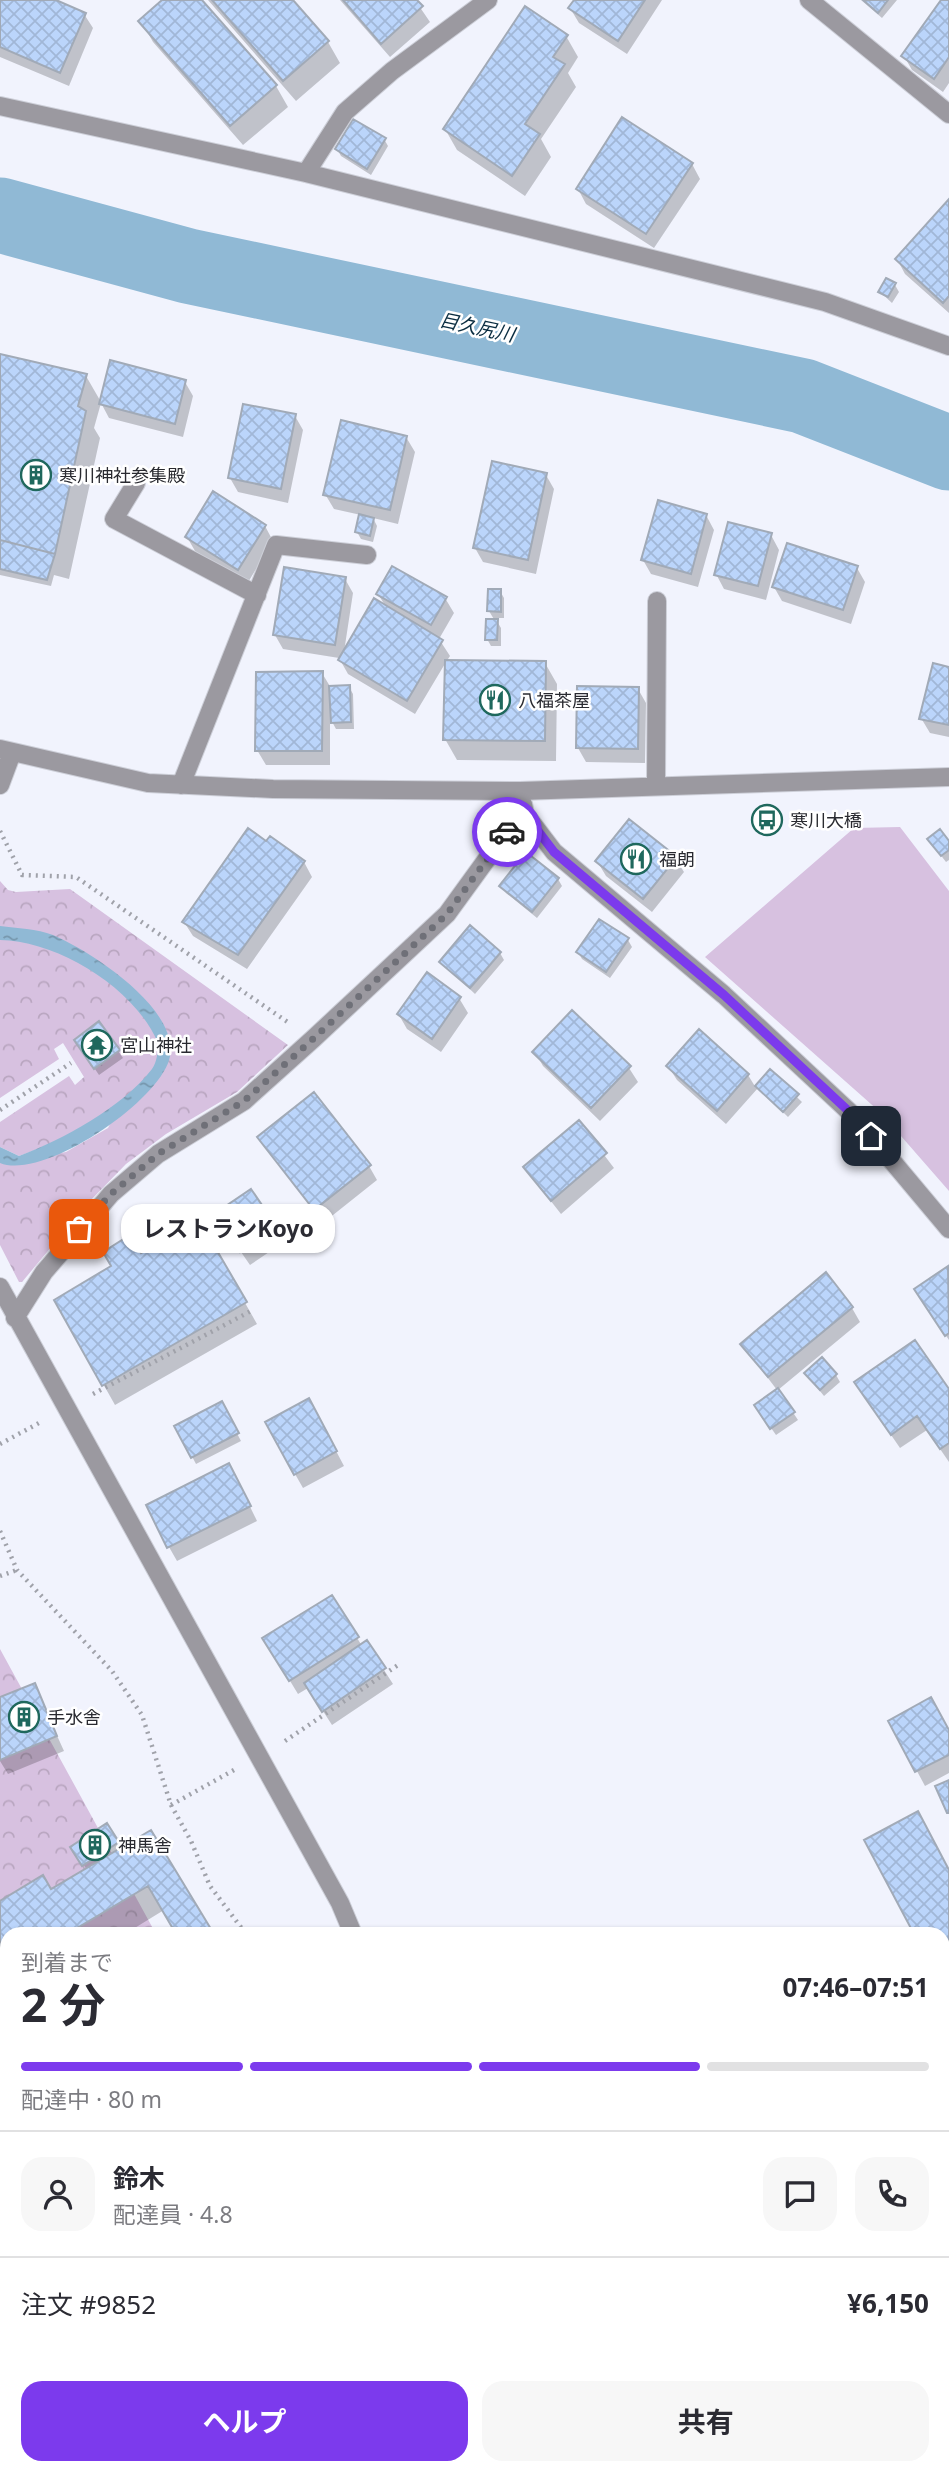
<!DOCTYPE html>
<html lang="ja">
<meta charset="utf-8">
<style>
:root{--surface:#fff;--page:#f7f7f7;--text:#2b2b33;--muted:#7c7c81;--line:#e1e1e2;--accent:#7c3aed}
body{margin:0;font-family:"Noto Sans","Noto Sans JP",sans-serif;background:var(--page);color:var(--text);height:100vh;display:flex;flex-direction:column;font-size:26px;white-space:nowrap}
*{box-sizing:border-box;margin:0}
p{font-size:23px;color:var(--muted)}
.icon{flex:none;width:38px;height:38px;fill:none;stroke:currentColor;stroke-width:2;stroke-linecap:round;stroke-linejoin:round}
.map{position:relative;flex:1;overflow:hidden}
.sheet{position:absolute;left:0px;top:1927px;width:950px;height:548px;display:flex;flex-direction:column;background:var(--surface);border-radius:21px 21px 0 0;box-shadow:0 2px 5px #0004}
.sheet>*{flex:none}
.pin{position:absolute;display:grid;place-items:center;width:60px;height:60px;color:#fff;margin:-30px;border-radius:14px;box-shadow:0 4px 10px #0006}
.courier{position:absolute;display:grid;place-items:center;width:70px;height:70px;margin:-35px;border:5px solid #7c3aed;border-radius:50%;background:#fff;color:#222;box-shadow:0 2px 9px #0007}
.bubble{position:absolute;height:49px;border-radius:21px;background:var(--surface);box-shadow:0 2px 5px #0004;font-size:23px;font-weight:700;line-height:49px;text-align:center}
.overview em{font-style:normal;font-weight:700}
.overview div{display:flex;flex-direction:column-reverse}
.overview{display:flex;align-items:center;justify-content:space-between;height:119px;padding:0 21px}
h1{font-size:46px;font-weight:700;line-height:52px}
.bar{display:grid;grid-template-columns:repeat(4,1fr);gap:10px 7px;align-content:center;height:84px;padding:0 21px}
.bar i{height:9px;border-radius:5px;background:var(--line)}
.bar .active{background:var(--accent)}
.bar p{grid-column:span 4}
.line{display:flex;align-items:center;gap:18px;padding:0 21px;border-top:2px solid var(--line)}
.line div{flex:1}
.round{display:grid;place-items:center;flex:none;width:74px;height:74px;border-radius:21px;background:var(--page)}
.primary-button{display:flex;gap:14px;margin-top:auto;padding:14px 21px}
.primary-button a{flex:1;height:80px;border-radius:21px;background:var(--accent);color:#fff;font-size:28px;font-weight:700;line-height:80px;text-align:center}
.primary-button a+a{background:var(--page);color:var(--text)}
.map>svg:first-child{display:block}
.forest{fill:url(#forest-crowns)}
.garden{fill:#d7c1e0}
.water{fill:url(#water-ripples)}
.shadow{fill:#0003}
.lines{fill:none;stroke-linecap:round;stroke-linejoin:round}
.river{stroke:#90b9d5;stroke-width:75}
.building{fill:url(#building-cross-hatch);stroke:#a1aab7;stroke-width:2}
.minor-casing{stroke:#cdcfd8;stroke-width:20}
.path{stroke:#a0a2aa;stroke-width:4.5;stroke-dasharray:2 5;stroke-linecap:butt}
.minor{stroke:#9b99a0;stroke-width:18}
.done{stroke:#6f7078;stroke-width:7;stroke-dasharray:0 12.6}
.route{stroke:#7c3aed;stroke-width:9}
.labels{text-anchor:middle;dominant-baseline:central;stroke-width:5;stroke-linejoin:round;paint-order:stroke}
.poi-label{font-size:18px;fill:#292a30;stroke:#fff;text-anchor:start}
.water-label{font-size:19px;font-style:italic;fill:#0a2d41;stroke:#fff}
</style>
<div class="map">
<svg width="949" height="2473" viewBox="0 0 949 2473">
<defs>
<pattern id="forest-crowns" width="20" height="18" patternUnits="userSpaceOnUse" patternTransform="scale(1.75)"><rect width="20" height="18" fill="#d7c1e0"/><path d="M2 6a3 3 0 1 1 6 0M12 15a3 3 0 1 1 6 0" fill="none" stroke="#b9a6c0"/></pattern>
<pattern id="water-ripples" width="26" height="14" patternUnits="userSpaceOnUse" patternTransform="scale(1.75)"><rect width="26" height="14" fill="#90b9d5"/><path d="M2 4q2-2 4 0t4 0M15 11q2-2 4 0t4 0" fill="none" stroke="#7697ad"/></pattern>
<pattern id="building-cross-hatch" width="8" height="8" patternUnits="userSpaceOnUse" patternTransform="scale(1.75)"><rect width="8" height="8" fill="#bbd5fb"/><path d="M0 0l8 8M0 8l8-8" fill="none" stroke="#a1b7d7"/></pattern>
</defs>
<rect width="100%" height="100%" fill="#f1f3fd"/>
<path class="forest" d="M 0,881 L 8,890 L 16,892 L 70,889 L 288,1045 L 237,1092 L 166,1134 L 126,1164 L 89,1202 L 22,1282 L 19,1282 L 0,1245 L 0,1163 L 66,1152 L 108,1128 L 111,1122 L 19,1156 L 0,1147 L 0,1122 L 69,1076 L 75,1085 L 84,1077 L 63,1043 L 54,1049 L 59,1059 L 0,1098 Z
M 0,1649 L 156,1934 L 7,1934 L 7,2089 L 0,2087 Z
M 240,2468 L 448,2468 L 451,2473 L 242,2473 Z"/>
<path class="garden" d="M 900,827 L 949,891 L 949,1191 L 880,1112 L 705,957 L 854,828 Z"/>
<path class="water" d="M 0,926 C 17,928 37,929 53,935 C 90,951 178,1007 170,1056 C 163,1099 44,1181 0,1163 L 0,1147 L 19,1156 C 62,1140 123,1107 152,1069 C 157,1062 158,1052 158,1043 C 135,988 58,941 0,940 Z"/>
<path class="shadow" d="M 0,0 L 51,0 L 84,14 L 93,28 L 69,86 L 0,57 Z
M 165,0 L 200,0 L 276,86 L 288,107 L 243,145 L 153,42 L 141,21 Z
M 208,0 L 291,0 L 328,42 L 340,63 L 296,101 Z
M 340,0 L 415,0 L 430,22 L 390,57 Z
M 576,0 L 662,0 L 627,54 L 579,23 L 570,8 Z
M 861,0 L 897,0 L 882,18 Z
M 943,0 L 949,0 L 949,83 L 943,92 L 912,70 L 904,56 Z
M 566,36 L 578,57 L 568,73 L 576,87 L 541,139 L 551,157 L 525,196 L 457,150 L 445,129 Z
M 384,139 L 388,146 L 371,175 L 341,156 L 337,149 Z
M 692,164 L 700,179 L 654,248 L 586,204 L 578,189 Z
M 949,201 L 949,313 L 905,274 L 897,259 Z
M 895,285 L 899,292 L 892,303 L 880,292 Z
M 0,356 L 86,376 L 101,402 L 185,382 L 193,396 L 183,437 L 109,418 L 101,403 L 94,428 L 100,438 L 69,579 L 54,575 L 51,586 L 0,575 Z
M 295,416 L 303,430 L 288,503 L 238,492 L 230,478 Z
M 406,437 L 415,452 L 398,524 L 373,518 L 377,526 L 373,542 L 361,539 L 357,532 L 361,515 L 334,509 L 325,494 Z
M 546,475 L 554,489 L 536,574 L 483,562 L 475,548 Z
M 706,515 L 714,530 L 698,587 L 651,574 L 643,560 Z
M 265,526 L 273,541 L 247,584 L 195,551 L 187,537 Z
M 771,535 L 779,550 L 766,600 L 724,589 L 716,574 Z
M 857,568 L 865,582 L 851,624 L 782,601 L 774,587 Z
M 345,579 L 353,593 L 344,652 L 386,607 L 378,594 L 445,598 L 454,613 L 439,639 L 450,656 L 446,662 L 545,663 L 557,684 L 556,761 L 457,760 L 445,739 L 446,662 L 415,714 L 348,674 L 339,658 L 283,649 L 275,635 Z
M 500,591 L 504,598 L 504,618 L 495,618 L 501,628 L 501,646 L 491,646 L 487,639 L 495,621 L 489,611 Z
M 949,669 L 949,737 L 930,733 L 921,718 Z
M 322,673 L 331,688 L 349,687 L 353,694 L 354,729 L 336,729 L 330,718 L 330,765 L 266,765 L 257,750 Z
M 638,689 L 646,703 L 645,763 L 586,762 L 578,748 Z
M 270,838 L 304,862 L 312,877 L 247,969 L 193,936 L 184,922 Z
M 929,840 L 949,843 L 949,860 L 946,862 Z
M 675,858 L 684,872 L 652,912 L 606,876 L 597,861 Z
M 558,879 L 562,886 L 537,918 L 506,893 L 502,886 Z
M 628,940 L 632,947 L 610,978 L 582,959 L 578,952 Z
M 500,953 L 504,960 L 475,994 L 441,962 Z
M 459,998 L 468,1013 L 441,1052 L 407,1029 L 399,1015 Z
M 99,1024 L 123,1058 L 99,1075 L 80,1047 Z
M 699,1031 L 748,1075 L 756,1088 L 770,1071 L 802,1102 L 788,1117 L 758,1088 L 726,1124 L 677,1080 L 668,1066 Z
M 535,1052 L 629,1068 L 638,1082 L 600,1121 L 543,1066 Z
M 579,1122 L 614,1168 L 561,1214 L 525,1168 Z
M 259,1137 L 369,1166 L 377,1180 L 323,1223 Z
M 251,1191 L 284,1242 L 250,1265 L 225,1229 Z
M 198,1220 L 257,1324 L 115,1405 L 56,1300 Z
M 948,1269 L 949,1270 L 949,1340 L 924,1304 Z
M 852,1308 L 860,1322 L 778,1390 L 798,1420 L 776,1435 L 760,1412 L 777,1390 L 742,1344 Z
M 806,1374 L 836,1375 L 840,1382 L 824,1396 Z
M 949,1392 L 949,1462 L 927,1430 L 900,1448 L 865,1397 Z
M 221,1403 L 241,1441 L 196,1464 L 176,1426 Z
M 317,1415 L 344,1466 L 303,1488 L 295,1474 Z
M 237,1480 L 257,1521 L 177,1561 L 169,1547 Z
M 332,1597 L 362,1646 L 366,1642 L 393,1684 L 332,1725 L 308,1688 L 298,1694 L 273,1653 Z
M 34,1685 L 64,1751 L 8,1774 L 0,1761 L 0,1699 Z
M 890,1721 L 949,1732 L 949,1773 L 925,1786 Z
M 106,1826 L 121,1850 L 212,1934 L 164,1910 L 125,1934 L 7,1934 L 7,2005 L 0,2008 L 0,1903 L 51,1891 L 87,1870 L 73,1848 Z
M 943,2097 L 949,2107 L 949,2120 L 943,2123 Z
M 0,2166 L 7,2178 L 7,2306 L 0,2310 Z
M 110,2468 L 140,2468 L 131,2473 L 113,2473 Z
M 159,2468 L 185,2468 L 188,2473 L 163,2473 Z
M 285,2468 L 357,2468 L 347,2473 L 288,2473 Z"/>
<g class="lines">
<path class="river" d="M 0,215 L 188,266 L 803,396 L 949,453"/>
</g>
<path class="building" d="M 0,0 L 56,0 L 86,13 L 60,73 L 0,47 Z
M 162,0 L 202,0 L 277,85 L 230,126 L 138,21 Z
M 212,0 L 293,0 L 329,41 L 283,81 Z
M 343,0 L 417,0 L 423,6 L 381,44 Z
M 574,0 L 645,0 L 618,41 L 568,8 Z
M 863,0 L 888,0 L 878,13 Z
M 941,0 L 949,0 L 949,57 L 934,79 L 901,56 Z
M 525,6 L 568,35 L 553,57 L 565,64 L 525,124 L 540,134 L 512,176 L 443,129 Z
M 622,117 L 693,163 L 646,234 L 576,189 Z
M 353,119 L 386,138 L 367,169 L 335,149 Z
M 949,199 L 949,296 L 943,303 L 895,259 Z
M 886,278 L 896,283 L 888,297 L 878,292 Z
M 0,354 L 87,374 L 78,406 L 86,411 L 55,554 L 0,540 Z
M 110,360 L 186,380 L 175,424 L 99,404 Z
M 243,404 L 296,414 L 281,489 L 228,478 Z
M 341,420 L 407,436 L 390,510 L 323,495 Z
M 492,461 L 547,473 L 528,560 L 473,548 Z
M 213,491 L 266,525 L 238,570 L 185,537 Z
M 658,500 L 707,514 L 691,574 L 641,560 Z
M 359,514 L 374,518 L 370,536 L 355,532 Z
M 728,522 L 772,533 L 758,586 L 714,575 Z
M 0,540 L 55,554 L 47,580 L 0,569 Z
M 787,543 L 858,566 L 843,610 L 772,587 Z
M 392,566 L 447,597 L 431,625 L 376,594 Z
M 284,567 L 346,577 L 335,645 L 273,635 Z
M 488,589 L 501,589 L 501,612 L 487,611 Z
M 374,598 L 443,640 L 407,701 L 338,660 Z
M 486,619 L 498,619 L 497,640 L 485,640 Z
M 445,660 L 546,661 L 545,741 L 443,740 Z
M 933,663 L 949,667 L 949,725 L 919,719 Z
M 323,671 L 322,751 L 255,751 L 256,672 Z
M 350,685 L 351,722 L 331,723 L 329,686 Z
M 577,686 L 639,687 L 638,749 L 576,748 Z
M 629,819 L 677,857 L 643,899 L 595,861 Z
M 248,828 L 266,841 L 270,836 L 305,861 L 238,955 L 182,922 Z
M 940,829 L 949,841 L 949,850 L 941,856 L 927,839 Z
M 526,852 L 559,878 L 532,912 L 499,886 Z
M 599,919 L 629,938 L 606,972 L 576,952 Z
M 470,925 L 501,952 L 470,988 L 439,962 Z
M 427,972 L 461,997 L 432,1039 L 397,1014 Z
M 572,1010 L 631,1066 L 591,1108 L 532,1052 Z
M 99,1021 L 120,1050 L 94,1069 L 74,1040 Z
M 699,1029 L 749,1074 L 717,1111 L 666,1066 Z
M 770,1069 L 799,1094 L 783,1112 L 755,1086 Z
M 314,1092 L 371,1165 L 314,1210 L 257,1137 Z
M 579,1120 L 607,1153 L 551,1201 L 523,1167 Z
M 251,1189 L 277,1227 L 240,1252 L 214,1214 Z
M 198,1218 L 247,1302 L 102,1386 L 54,1300 L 111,1266 L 103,1252 L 130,1235 L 141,1253 Z
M 948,1266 L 949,1333 L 945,1336 L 914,1289 Z
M 826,1272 L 853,1307 L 768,1377 L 740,1344 Z
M 915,1340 L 949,1389 L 949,1443 L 940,1449 L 917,1416 L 891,1435 L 854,1382 Z
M 822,1357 L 837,1374 L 820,1390 L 804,1373 Z
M 778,1388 L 795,1412 L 770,1429 L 754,1405 Z
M 309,1398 L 337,1451 L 294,1475 L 265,1422 Z
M 222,1401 L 239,1433 L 191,1458 L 174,1426 Z
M 229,1463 L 251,1506 L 167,1548 L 146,1505 Z
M 332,1595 L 359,1637 L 289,1681 L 262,1638 Z
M 367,1640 L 386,1668 L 322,1712 L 304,1683 Z
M 35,1683 L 57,1736 L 0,1760 L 0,1697 Z
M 931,1697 L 949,1730 L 949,1755 L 915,1772 L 888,1721 Z
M 949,1780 L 949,1813 L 947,1813 L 935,1786 Z
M 918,1811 L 949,1870 L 949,1994 L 946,1995 L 943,1989 L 943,1934 L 914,1934 L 864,1840 Z
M 107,1823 L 119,1842 L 82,1866 L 70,1847 Z
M 151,1830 L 214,1934 L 176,1934 L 148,1886 L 74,1930 L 76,1934 L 7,1934 L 7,1979 L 3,1973 L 0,1975 L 0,1901 L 43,1875 L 51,1889 Z
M 0,2040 L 7,2052 L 7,2126 L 0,2115 Z
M 0,2163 L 7,2175 L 7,2272 L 0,2276 Z"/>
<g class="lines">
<g class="minor-casing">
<path id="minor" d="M 809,0 L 949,114
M 0,106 L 306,173 L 825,302 L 949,346
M 306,173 L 345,112 L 392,71 L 488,0
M 136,483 L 114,519 L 257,595
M 0,749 L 148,783 L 273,789 L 520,791 L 949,777
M 0,785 L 12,753
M 181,785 L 276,545 L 367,555
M 656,786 L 657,601
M 523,804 L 525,814 L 554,852 L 724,995 L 856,1118 L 949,1229
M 0,1287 L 340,1903 L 353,1934
M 15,1318 L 44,1272 L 111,1194 L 158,1154 L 244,1101 L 313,1039 L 447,914 L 505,834 L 525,814
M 593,2468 L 596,2473"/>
</g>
<path class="path" d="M 0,831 L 22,875 L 76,877 L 289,1023
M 0,1110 L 71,1063
M 93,1394 L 251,1311
M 0,1444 L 39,1423
M 0,1531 L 17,1570 L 112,1671 L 142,1715 L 171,1805 L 191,1841 L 210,1886 L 246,1934
M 0,1576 L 17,1570
M 285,1741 L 401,1663
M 171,1805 L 234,1770"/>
<use href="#minor" class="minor"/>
</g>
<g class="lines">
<path class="done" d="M 79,1229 L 111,1194 L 158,1154 L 244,1101 L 313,1039 L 447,914 L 507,832"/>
<path class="route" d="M 507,832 L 525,814 L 554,852 L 724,995 L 856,1118 L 871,1136"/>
</g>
<defs>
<g id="building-ring" transform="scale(1.575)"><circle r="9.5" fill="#fff" stroke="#1f685d" stroke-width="1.5"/><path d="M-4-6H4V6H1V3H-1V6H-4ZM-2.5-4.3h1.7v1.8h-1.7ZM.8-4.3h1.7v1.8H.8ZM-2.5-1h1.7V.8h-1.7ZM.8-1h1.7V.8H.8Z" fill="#1f685d"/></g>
<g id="restaurant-ring" transform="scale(1.575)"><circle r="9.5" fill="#fff" stroke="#1f685d" stroke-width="1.5"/><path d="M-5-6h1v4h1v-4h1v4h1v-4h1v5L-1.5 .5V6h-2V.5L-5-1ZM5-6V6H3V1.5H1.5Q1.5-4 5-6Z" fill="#1f685d"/></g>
<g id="bus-ring" transform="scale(1.575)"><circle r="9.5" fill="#fff" stroke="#1f685d" stroke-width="1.5"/><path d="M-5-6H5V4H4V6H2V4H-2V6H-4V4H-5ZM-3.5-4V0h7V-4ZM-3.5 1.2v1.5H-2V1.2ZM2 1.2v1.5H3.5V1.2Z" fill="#1f685d"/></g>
<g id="temple-ring" transform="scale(1.575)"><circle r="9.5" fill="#fff" stroke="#1f685d" stroke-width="1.5"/><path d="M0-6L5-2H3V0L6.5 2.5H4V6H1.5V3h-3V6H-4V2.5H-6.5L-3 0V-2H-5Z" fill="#1f685d"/></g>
</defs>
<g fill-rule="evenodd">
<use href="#building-ring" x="36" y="475"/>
<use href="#restaurant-ring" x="495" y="700"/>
<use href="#bus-ring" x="767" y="820"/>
<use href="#restaurant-ring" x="636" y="859"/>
<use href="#temple-ring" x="97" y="1045"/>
<use href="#building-ring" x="24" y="1717"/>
<use href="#building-ring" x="95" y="1845"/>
</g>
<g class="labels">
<g class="poi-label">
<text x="59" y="475">寒川神社参集殿</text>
<text x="518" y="700">八福茶屋</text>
<text x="790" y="820">寒川大橋</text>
<text x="659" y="859">福朗</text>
<text x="120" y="1045">宮山神社</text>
<text x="47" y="1717">手水舎</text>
<text x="118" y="1845">神馬舎</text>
</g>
<g class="water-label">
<text transform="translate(477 327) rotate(12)">目久尻川</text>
</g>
</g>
</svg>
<div class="pin" style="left:79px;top:1229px;background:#ea580c"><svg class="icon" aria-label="bag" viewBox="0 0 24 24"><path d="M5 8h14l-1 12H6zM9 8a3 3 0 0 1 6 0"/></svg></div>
<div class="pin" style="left:871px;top:1136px;background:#1f2937"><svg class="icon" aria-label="home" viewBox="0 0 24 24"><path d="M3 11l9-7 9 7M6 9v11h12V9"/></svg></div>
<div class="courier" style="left:507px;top:832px"><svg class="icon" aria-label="car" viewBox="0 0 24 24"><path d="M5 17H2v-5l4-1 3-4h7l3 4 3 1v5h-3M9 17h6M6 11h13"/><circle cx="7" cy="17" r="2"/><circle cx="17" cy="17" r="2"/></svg></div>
<div class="bubble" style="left:121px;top:1204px;width:214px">レストランKoyo</div>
<section class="sheet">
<div class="overview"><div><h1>2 分</h1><p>到着まで</p></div><em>07:46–07:51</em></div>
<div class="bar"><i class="active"></i><i class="active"></i><i class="active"></i><i></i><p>配達中 · 80 m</p></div>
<div class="line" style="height:126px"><a class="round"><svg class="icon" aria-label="person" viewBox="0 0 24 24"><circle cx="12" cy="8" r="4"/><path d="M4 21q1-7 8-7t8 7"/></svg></a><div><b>鈴木</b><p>配達員 · 4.8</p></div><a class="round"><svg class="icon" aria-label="chat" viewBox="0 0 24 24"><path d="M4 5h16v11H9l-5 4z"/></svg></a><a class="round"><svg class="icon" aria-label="phone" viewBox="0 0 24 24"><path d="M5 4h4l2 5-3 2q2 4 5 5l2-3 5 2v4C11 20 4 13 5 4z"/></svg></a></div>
<div class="line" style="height:91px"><div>注文 #9852</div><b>¥6,150</b></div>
<div class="primary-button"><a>ヘルプ</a><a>共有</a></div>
</section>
</div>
